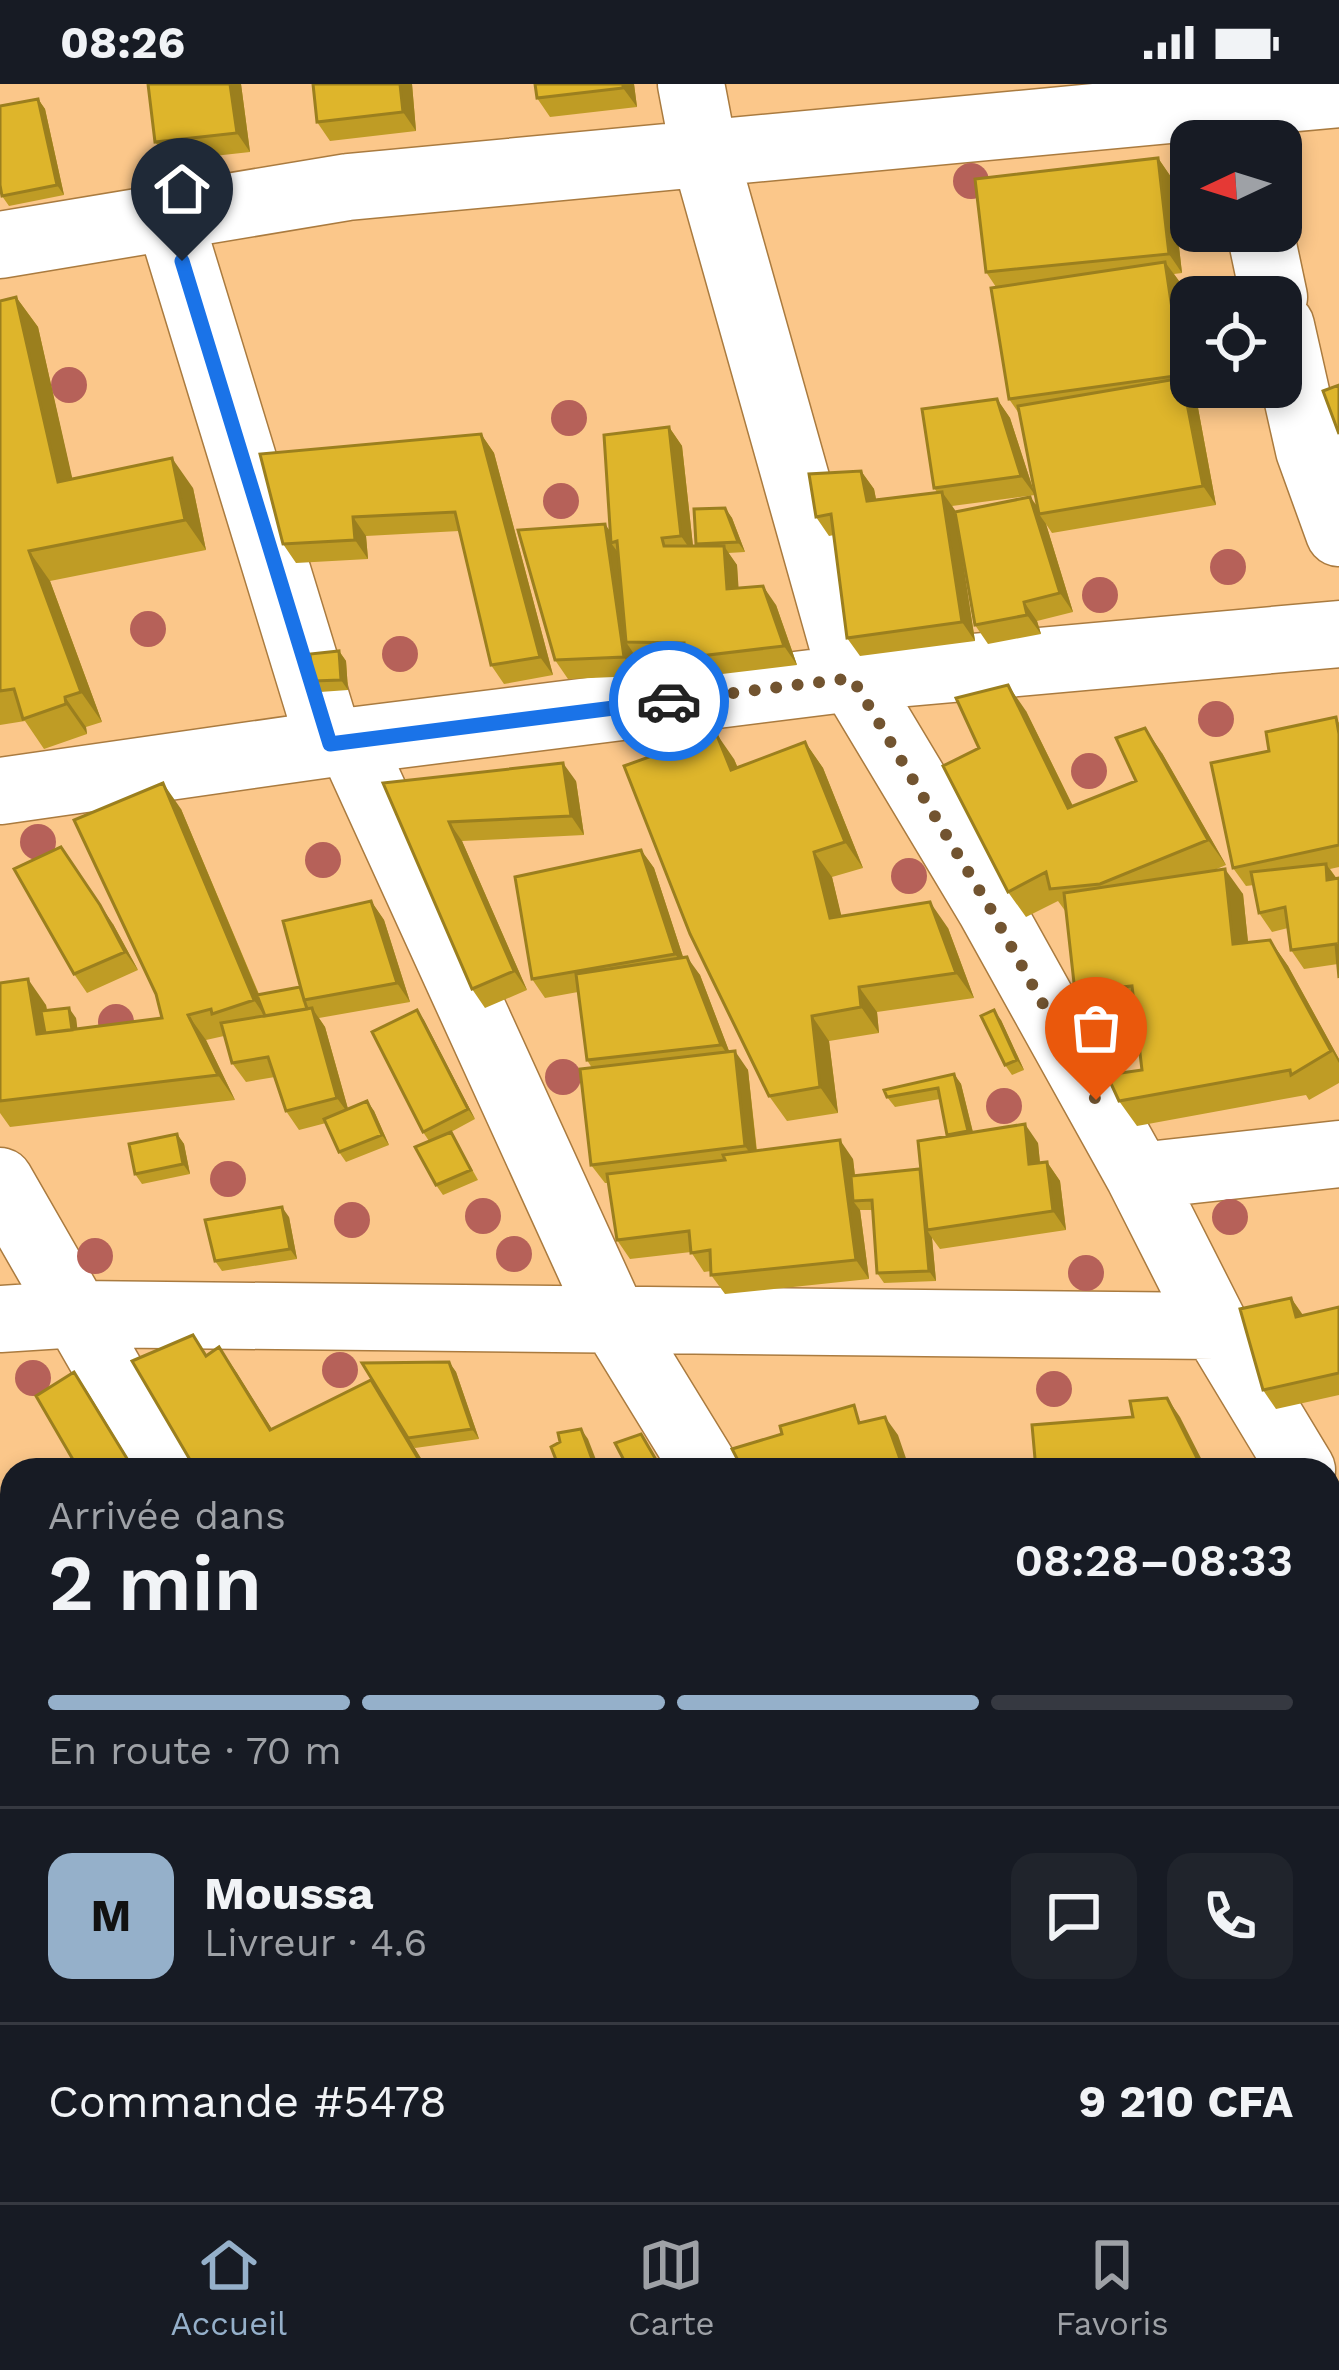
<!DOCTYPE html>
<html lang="fr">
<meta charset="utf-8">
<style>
:root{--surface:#171b24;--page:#20242c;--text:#f1f3f6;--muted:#9ea1a6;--line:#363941;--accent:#95b0ca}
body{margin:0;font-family:"Work Sans",sans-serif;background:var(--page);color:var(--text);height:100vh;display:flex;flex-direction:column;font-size:45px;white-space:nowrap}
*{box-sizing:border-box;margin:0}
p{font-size:39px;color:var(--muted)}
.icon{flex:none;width:66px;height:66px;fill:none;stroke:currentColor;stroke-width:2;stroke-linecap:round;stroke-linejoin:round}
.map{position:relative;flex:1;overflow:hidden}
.drawer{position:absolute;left:0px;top:1374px;width:1341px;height:744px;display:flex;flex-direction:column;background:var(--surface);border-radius:36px 36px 0 0;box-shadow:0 6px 18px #0003}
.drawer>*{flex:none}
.needle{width:78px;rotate:266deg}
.fabs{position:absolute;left:1170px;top:36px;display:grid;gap:24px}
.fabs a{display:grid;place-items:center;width:132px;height:132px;border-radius:24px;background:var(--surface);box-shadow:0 6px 18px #0003;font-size:60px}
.pin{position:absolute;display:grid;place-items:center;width:102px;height:102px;color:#fff;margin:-123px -51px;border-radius:50% 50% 50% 0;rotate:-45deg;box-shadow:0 0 12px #0007}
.pin .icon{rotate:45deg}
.courier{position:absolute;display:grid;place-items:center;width:120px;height:120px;margin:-60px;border:9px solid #1a73e8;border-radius:50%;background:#fff;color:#222;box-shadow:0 3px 15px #0007}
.head em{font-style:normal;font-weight:600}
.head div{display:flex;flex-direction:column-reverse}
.head{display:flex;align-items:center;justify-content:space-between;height:204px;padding:0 48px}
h1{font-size:78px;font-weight:600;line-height:90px}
.bar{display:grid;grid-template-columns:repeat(4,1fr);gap:18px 12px;align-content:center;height:144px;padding:0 48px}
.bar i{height:15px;border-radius:9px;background:var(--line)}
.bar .on{background:var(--accent)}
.bar p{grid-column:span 4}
.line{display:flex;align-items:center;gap:30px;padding:0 48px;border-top:3px solid var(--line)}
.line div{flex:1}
.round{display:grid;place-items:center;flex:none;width:126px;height:126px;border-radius:24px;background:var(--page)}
.status{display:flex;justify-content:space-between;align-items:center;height:84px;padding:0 60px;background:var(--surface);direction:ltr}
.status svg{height:33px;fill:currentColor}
.menu{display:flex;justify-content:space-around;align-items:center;height:168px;border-top:3px solid var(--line);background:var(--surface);font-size:33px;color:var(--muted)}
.menu a{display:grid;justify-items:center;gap:6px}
.menu .on{color:var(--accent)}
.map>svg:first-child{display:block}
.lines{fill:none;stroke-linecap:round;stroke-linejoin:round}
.minor-casing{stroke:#aa7b3f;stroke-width:69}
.major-casing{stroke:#aa7b3f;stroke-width:69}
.minor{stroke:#fff;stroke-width:66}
.major{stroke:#fff;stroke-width:66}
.tree{fill:#b66159}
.wall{fill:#bf9c25}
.shaded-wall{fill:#9b7f1e}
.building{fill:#deb52b;stroke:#9b7f1e;stroke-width:3}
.done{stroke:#725430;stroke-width:12;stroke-dasharray:0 21.6}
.route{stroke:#1a73e8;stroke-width:15}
</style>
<div class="status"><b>08:26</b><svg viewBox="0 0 49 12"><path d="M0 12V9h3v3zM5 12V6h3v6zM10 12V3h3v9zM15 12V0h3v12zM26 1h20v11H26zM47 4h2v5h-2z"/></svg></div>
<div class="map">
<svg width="1339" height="2118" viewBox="0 0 1339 2118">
<rect width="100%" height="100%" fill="#fbc78a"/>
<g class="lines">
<g class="minor-casing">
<path id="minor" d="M 691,0 L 704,68 L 852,594 L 990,824 L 1139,1092 L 1215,1242 L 1302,1386
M 169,133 L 330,660
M 1260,147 L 1274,213
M 0,161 L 348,103 L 1339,10
M 1281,242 L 1309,366 L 1339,449
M 350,657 L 614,1236 L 706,1386
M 0,707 L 350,657 L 852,594 L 1339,550
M 1139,1092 L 1339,1070
M 0,1097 L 166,1386
M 0,1235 L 78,1230 L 1215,1242
M 1329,1430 L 1339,1447
M 1329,1693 L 1339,1693
M 0,1732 L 12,1731
M 597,2106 L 605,2118"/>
</g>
<g class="major-casing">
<path id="major" d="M 0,2075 L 12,2097"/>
</g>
<use href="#minor" class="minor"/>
<use href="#major" class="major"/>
</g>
<g class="tree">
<circle cx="971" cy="97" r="18"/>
<circle cx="69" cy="301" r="18"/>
<circle cx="569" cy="334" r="18"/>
<circle cx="561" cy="417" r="18"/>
<circle cx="1228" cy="483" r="18"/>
<circle cx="1100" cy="511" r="18"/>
<circle cx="148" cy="545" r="18"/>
<circle cx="400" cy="570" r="18"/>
<circle cx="1216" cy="635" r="18"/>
<circle cx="1089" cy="687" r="18"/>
<circle cx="38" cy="758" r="18"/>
<circle cx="323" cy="776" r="18"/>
<circle cx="909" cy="792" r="18"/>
<circle cx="116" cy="938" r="18"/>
<circle cx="563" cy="993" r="18"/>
<circle cx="1004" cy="1022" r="18"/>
<circle cx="228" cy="1095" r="18"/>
<circle cx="483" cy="1132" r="18"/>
<circle cx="1230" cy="1133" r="18"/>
<circle cx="352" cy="1136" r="18"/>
<circle cx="514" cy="1170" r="18"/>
<circle cx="95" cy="1172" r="18"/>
<circle cx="1086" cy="1189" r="18"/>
<circle cx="340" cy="1286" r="18"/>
<circle cx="33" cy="1294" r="18"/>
<circle cx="1054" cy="1305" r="18"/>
</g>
<path class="wall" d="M 148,0 L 241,0 L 250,68 L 169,77 L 155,58 Z
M 412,0 L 416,47 L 330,57 L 317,38 Z
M 535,0 L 634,0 L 637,23 L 550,33 L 537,14 Z
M 38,15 L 45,25 L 64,111 L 9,122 L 2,112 Z
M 1158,74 L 1171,93 L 1182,189 L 1174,190 L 1179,197 L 1195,309 L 1193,310 L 1196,313 L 1216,421 L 1052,449 L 1046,440 L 1073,528 L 1037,537 L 1041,550 L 988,560 L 975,541 L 959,454 L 975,557 L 860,572 L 847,554 L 834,451 L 829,452 L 816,433 L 861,387 L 874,405 L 876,415 L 937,408 L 934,404 L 997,315 L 1010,334 L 1035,411 L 952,422 L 955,428 L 1030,413 L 1038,423 L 1020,331 L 1009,315 L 996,203 L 986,188 Z
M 16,213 L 38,243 L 72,395 L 193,404 L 206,466 L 50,497 L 102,638 L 86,643 L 87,650 L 44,665 L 25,637 L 0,641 L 0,217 Z
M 669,343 L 682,362 L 693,462 L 697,462 L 696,460 L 725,424 L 732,434 L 745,468 L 728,469 L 737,481 L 738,504 L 776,521 L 797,581 L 697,593 L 686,577 L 639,576 L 634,570 L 637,592 L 568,595 L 555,576 L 610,448 Z
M 481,350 L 494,369 L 553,591 L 504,600 L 491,581 L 459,447 L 366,452 L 368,475 L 296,479 L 283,460 Z
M 339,567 L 346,577 L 348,606 L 320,608 L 313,597 Z
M 1026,627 L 1073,722 L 1136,697 L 1162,669 L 1226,781 L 1212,787 L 1243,810 L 1248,859 L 1270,856 L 1288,882 L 1339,975 L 1339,999 L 1309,1016 L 1306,1011 L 1137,1042 L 1119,1017 L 1142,986 L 1135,929 L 1093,934 L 1075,908 L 1066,828 L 1058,817 L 1026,833 L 1008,808 L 979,664 Z
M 1339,638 L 1339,783 L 1330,785 L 1337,795 L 1338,880 L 1304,885 L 1291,866 L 1288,844 L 1272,848 L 1259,829 L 1254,801 L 1246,802 L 1233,784 L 1269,667 Z
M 805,658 L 823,684 L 863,784 L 832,793 L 841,832 L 948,844 L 974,914 L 877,928 L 879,949 L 829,957 L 838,1029 L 787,1037 L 769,1012 L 734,675 L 738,684 Z
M 576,697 L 584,751 L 462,757 L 527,906 L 485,924 L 472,905 L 383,699 Z
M 181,725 L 259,910 L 300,903 L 371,817 L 384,836 L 410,918 L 319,934 L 325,943 L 348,1025 L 367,1017 L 374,1027 L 389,1061 L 346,1078 L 339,1068 L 326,1039 L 299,1046 L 286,1027 L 275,993 L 246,998 L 232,979 L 224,952 L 206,956 L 235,1016 L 10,1043 L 0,1029 L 0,899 L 46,921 L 47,926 L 76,934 L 77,945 L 162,934 Z
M 641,766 L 654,784 L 683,873 L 700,891 L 729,967 L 748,986 L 757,1067 L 853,1075 L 855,1092 L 920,1085 L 948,1052 L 940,1015 L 895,1023 L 887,1013 L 954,990 L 961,1000 L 973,1048 L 1038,1059 L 1040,1079 L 1047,1078 L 1060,1097 L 1066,1146 L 940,1165 L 932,1154 L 936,1197 L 884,1199 L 877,1189 L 873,1126 L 860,1126 L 869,1195 L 725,1210 L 711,1191 L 711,1187 L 704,1188 L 691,1168 L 630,1175 L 617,1156 L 609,1099 L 605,1099 L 591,1081 L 592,984 L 587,976 L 578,908 L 545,914 L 532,895 Z
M 113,840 L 138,886 L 87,909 L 74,890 Z
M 417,926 L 475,1035 L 451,1048 L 478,1096 L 443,1111 L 436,1101 L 429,1057 L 423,1048 Z
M 1001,936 L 1024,986 L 1012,991 L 1005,981 Z
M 177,1050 L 184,1060 L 190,1090 L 142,1100 L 135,1090 Z
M 289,1133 L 297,1175 L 222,1187 L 215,1177 Z
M 1291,1214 L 1303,1231 L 1339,1223 L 1339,1311 L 1276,1325 L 1263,1306 Z
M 193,1251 L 207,1271 L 219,1263 L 272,1345 L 449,1278 L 456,1288 L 479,1355 L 415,1364 L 412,1360 L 428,1386 L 196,1386 Z
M 12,1522 L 12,1658 L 0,1661 L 0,1525 Z
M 1329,1737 L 1335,1745 L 1339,1785 L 1339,1959 L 1329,1960 Z
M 1329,2057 L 1339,2087 L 1339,2111 L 1316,2118 L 1297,2118 L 1292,2106 L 1329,2106 Z
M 83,2106 L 126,2106 L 132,2118 L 88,2118 Z"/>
<path class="shaded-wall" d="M 230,0 L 241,0 L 250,68 L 237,49 Z
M 400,0 L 412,0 L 416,47 L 403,28 Z
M 623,0 L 634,0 L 637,23 L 623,4 Z
M 38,15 L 45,25 L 64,111 L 57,101 Z
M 1158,74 L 1171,93 L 1182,189 L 1169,170 Z
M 1165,178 L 1179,197 L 1191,280 L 1191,303 L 1194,303 L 1195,309 L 1182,291 Z
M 16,213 L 38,243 L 80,428 L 58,398 Z
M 1182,294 L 1196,313 L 1216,421 L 1203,402 Z
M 997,315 L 1010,334 L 1035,411 L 1021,392 Z
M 669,343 L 682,362 L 694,471 L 681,452 Z
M 481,350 L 494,369 L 553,591 L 540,573 Z
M 172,374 L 193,404 L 206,466 L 185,436 Z
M 861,387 L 874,405 L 880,435 L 867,417 Z
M 942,408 L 955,426 L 975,557 L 962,538 Z
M 1030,413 L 1042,429 L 1039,430 L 1046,440 L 1073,528 L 1060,509 Z
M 725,424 L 732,434 L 745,468 L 738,458 Z
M 353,433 L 366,452 L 368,475 L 355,456 Z
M 605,440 L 617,457 L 611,459 L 620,471 L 626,558 L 634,570 L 637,592 L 624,573 Z
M 724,462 L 737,481 L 740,524 L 727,505 Z
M 29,467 L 50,497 L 102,638 L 81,608 Z
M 763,502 L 776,521 L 797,581 L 784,562 Z
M 1024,518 L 1037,537 L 1041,550 L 1027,531 Z
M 339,567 L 346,577 L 348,606 L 341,596 Z
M 1008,601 L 1026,627 L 1086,749 L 1068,724 Z
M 65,613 L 86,643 L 87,650 L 66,620 Z
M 1145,644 L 1162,669 L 1226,781 L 1208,756 Z
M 716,649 L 734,675 L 749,712 L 731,686 Z
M 805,658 L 823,684 L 863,784 L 845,758 Z
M 563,679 L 576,697 L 584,751 L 571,732 Z
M 163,699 L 181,725 L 268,933 L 266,934 L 254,916 Z
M 449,738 L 462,757 L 527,906 L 514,887 Z
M 61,763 L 113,840 L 138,886 L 125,868 Z
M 641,766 L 654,784 L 688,888 L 675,870 Z
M 814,768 L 832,793 L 848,859 L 830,834 Z
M 1326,780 L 1339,798 L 1327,796 Z
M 1225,785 L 1243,810 L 1251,886 L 1233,860 Z
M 371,817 L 384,836 L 410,918 L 397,899 Z
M 930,818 L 948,844 L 974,914 L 956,889 Z
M 1270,856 L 1288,882 L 1339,975 L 1339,979 Z
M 687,873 L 700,891 L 734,980 L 721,961 Z
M 28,895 L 46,921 L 53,965 L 37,950 Z
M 859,903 L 877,928 L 879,949 L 861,923 Z
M 306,920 L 313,930 L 312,924 L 325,943 L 350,1032 L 337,1014 Z
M 69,924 L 76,934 L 81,972 L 74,962 Z
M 417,926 L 424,936 L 475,1035 L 468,1025 Z
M 994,926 L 1001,936 L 1024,986 L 1017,976 Z
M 188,931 L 206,956 L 235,1016 L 218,991 Z
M 812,932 L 829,957 L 838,1029 L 820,1003 Z
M 735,967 L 748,986 L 758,1081 L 745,1062 Z
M 954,990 L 961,1000 L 975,1057 L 968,1047 Z
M 367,1017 L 374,1027 L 389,1061 L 382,1051 Z
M 1025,1040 L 1038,1059 L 1042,1099 L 1029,1080 Z
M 177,1050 L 184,1060 L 190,1090 L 183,1080 Z
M 840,1056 L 853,1075 L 858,1117 L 853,1117 L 860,1126 L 869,1195 L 856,1176 Z
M 1047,1078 L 1060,1097 L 1066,1146 L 1053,1127 Z
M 920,1085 L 927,1146 L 932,1154 L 936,1197 L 929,1187 Z
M 282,1123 L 289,1133 L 297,1175 L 290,1165 Z
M 1291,1214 L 1304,1233 L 1296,1233 Z
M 219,1263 L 237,1289 L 288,1371 L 270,1346 Z
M 449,1278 L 456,1288 L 479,1355 L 472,1345 Z
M 74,1288 L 87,1307 L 135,1386 L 134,1386 Z
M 371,1296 L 389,1321 L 428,1386 L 425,1386 Z
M 1167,1314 L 1180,1333 L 1207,1386 L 1203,1386 Z
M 885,1333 L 898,1351 L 910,1386 L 904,1386 Z
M 581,1345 L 588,1355 L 600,1386 L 596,1386 Z
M 1329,1737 L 1335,1745 L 1339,1785 L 1339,1840 L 1329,1825 Z
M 1329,2057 L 1339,2087 L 1339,2098 L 1329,2068 Z
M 470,2106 L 482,2106 L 483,2118 L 471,2118 Z"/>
<path class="building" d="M 148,0 L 230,0 L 237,49 L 155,58 Z
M 313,0 L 400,0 L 403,28 L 317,38 Z
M 535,0 L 623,0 L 623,4 L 537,14 Z
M 38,15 L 57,101 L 2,112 L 0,101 L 0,22 Z
M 1158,74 L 1169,170 L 986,188 L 975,95 Z
M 1165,178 L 1182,291 L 1009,315 L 991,204 Z
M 16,213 L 58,398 L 172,374 L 185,436 L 29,467 L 81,608 L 65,613 L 66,620 L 23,635 L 14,605 L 0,607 L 0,217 Z
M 1182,294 L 1203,402 L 1039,430 L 1018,322 Z
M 1339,301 L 1339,350 L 1323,307 Z
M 997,315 L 1021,392 L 934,404 L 922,325 Z
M 669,343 L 681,452 L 662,454 L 664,462 L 724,462 L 727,505 L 763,502 L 784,562 L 683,574 L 684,559 L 626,558 L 617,457 L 611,459 L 604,351 Z
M 481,350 L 540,573 L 491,581 L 455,428 L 353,433 L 355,456 L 283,460 L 260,370 Z
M 861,387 L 867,417 L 942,408 L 962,538 L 847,554 L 831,430 L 816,433 L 809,390 Z
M 1030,413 L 1060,509 L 1024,518 L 1027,531 L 975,541 L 955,428 Z
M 725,424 L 738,458 L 696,460 L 694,425 Z
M 605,440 L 624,573 L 555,576 L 518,446 Z
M 339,567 L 341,596 L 313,597 L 310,570 Z
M 1008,601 L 1068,724 L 1136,697 L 1116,654 L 1145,644 L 1208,756 L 1100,800 L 1050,805 L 1046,788 L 1008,808 L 943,682 L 979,664 L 956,614 Z
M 1336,633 L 1339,650 L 1339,761 L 1233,784 L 1211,679 L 1269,667 L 1266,648 Z
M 716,649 L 731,686 L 805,658 L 845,758 L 814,768 L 830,834 L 930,818 L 956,889 L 859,903 L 861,923 L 812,932 L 820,1003 L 769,1012 L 690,850 L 624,682 Z
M 563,679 L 571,732 L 449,738 L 514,887 L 472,905 L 383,699 Z
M 163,699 L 254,916 L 212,930 L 211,925 L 188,931 L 218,991 L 0,1017 L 0,899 L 28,895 L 37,950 L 162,934 L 156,910 L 74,736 Z
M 61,763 L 100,821 L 125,868 L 74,890 L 14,785 Z
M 641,766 L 675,870 L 532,895 L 515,793 Z
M 1326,780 L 1327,796 L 1339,794 L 1339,894 L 1336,860 L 1291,866 L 1285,823 L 1259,829 L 1251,788 Z
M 1225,785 L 1233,860 L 1270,856 L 1331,967 L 1291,991 L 1290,986 L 1119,1017 L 1107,991 L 1142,986 L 1132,902 L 1075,908 L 1064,809 Z
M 371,817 L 397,899 L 304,916 L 283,837 Z
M 687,873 L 721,961 L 587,976 L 576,890 Z
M 300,903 L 307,925 L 265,932 L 257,911 Z
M 69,924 L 72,946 L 45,949 L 41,927 Z
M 312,924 L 337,1014 L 286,1027 L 268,973 L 232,979 L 221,939 Z
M 417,926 L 468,1025 L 423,1048 L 372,948 Z
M 994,926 L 1017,976 L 1005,981 L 981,932 Z
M 735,967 L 745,1062 L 591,1081 L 580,985 Z
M 954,990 L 968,1047 L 947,1051 L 938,1004 L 887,1013 L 884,1006 Z
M 367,1017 L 382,1051 L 339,1068 L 324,1035 Z
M 1025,1040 L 1029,1080 L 1047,1078 L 1053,1127 L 927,1146 L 918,1057 Z
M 451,1048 L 471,1086 L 436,1101 L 415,1063 Z
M 177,1050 L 183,1080 L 135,1090 L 129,1060 Z
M 840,1056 L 856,1176 L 711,1191 L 710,1166 L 691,1169 L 689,1147 L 617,1156 L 607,1090 L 725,1076 L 723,1071 Z
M 920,1085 L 929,1187 L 877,1189 L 872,1116 L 853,1117 L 851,1092 Z
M 282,1123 L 290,1165 L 215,1177 L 205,1136 Z
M 1291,1214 L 1296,1233 L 1339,1223 L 1339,1289 L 1263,1306 L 1240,1225 Z
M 193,1251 L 206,1272 L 219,1263 L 270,1346 L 371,1296 L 425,1386 L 196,1386 L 132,1277 Z
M 449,1278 L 472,1345 L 408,1354 L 362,1279 Z
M 74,1288 L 134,1386 L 79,1386 L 36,1312 Z
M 1167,1314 L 1203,1386 L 1036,1386 L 1032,1341 L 1133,1333 L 1130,1317 Z
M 854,1321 L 859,1339 L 885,1333 L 904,1386 L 743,1386 L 732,1365 L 782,1350 L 780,1342 Z
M 581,1345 L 596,1386 L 560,1386 L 551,1363 L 560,1358 L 558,1349 Z
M 641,1350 L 662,1386 L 629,1386 L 615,1359 Z
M 542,1379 L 545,1386 L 521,1386 Z
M 12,1522 L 12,1637 L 0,1639 L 0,1525 Z
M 12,1757 L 12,1824 L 0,1800 L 0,1760 Z
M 1339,1823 L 1339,1931 L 1329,1933 L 1329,1824 Z
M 1329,2068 L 1339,2098 L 1329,2102 Z
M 83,2106 L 124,2106 L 125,2109 L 110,2118 L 88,2118 Z
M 364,2106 L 470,2106 L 471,2118 L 365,2118 Z
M 1292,2106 L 1316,2106 L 1294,2113 Z"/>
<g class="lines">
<path class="done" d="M 669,617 L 852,594 L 990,824 L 1096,1016"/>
<path class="route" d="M 182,177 L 330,660 L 669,617"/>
</g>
</svg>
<div class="fabs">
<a><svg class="needle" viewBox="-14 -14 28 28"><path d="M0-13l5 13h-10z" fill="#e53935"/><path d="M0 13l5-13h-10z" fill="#9ea1a6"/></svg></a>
<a><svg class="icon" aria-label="locate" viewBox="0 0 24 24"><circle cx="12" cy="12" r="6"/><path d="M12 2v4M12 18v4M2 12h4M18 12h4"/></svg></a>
</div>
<div class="pin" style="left:1096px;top:1016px;background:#ea580c"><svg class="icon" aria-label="bag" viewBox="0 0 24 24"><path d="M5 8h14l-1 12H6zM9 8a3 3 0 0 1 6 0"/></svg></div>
<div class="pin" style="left:182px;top:177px;background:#1f2937"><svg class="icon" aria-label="home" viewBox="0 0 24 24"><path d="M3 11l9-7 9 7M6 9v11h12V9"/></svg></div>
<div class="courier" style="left:669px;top:617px"><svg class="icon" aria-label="car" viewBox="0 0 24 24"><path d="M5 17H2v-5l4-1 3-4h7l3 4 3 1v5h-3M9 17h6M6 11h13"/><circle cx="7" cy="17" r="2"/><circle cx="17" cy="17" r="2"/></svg></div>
<section class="drawer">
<div class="head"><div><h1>2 min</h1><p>Arrivée dans</p></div><em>08:28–08:33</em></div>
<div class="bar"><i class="on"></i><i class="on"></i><i class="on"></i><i></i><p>En route · 70 m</p></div>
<div class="line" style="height:216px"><b class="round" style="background:var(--accent);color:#111">M</b><div><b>Moussa</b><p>Livreur · 4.6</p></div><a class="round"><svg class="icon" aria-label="chat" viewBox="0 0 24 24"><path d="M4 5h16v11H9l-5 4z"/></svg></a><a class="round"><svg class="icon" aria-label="phone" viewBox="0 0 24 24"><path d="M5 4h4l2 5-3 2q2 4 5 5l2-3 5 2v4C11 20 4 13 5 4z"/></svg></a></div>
<div class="line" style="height:156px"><div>Commande #5478</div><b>9 210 CFA</b></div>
</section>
</div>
<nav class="menu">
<a class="on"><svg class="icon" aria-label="home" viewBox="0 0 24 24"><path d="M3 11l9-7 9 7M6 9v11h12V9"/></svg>Accueil</a>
<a><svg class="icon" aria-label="map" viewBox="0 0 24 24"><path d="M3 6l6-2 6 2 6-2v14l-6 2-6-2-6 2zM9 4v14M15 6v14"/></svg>Carte</a>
<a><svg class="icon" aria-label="saved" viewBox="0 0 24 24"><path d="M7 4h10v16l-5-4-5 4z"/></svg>Favoris</a>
</nav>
